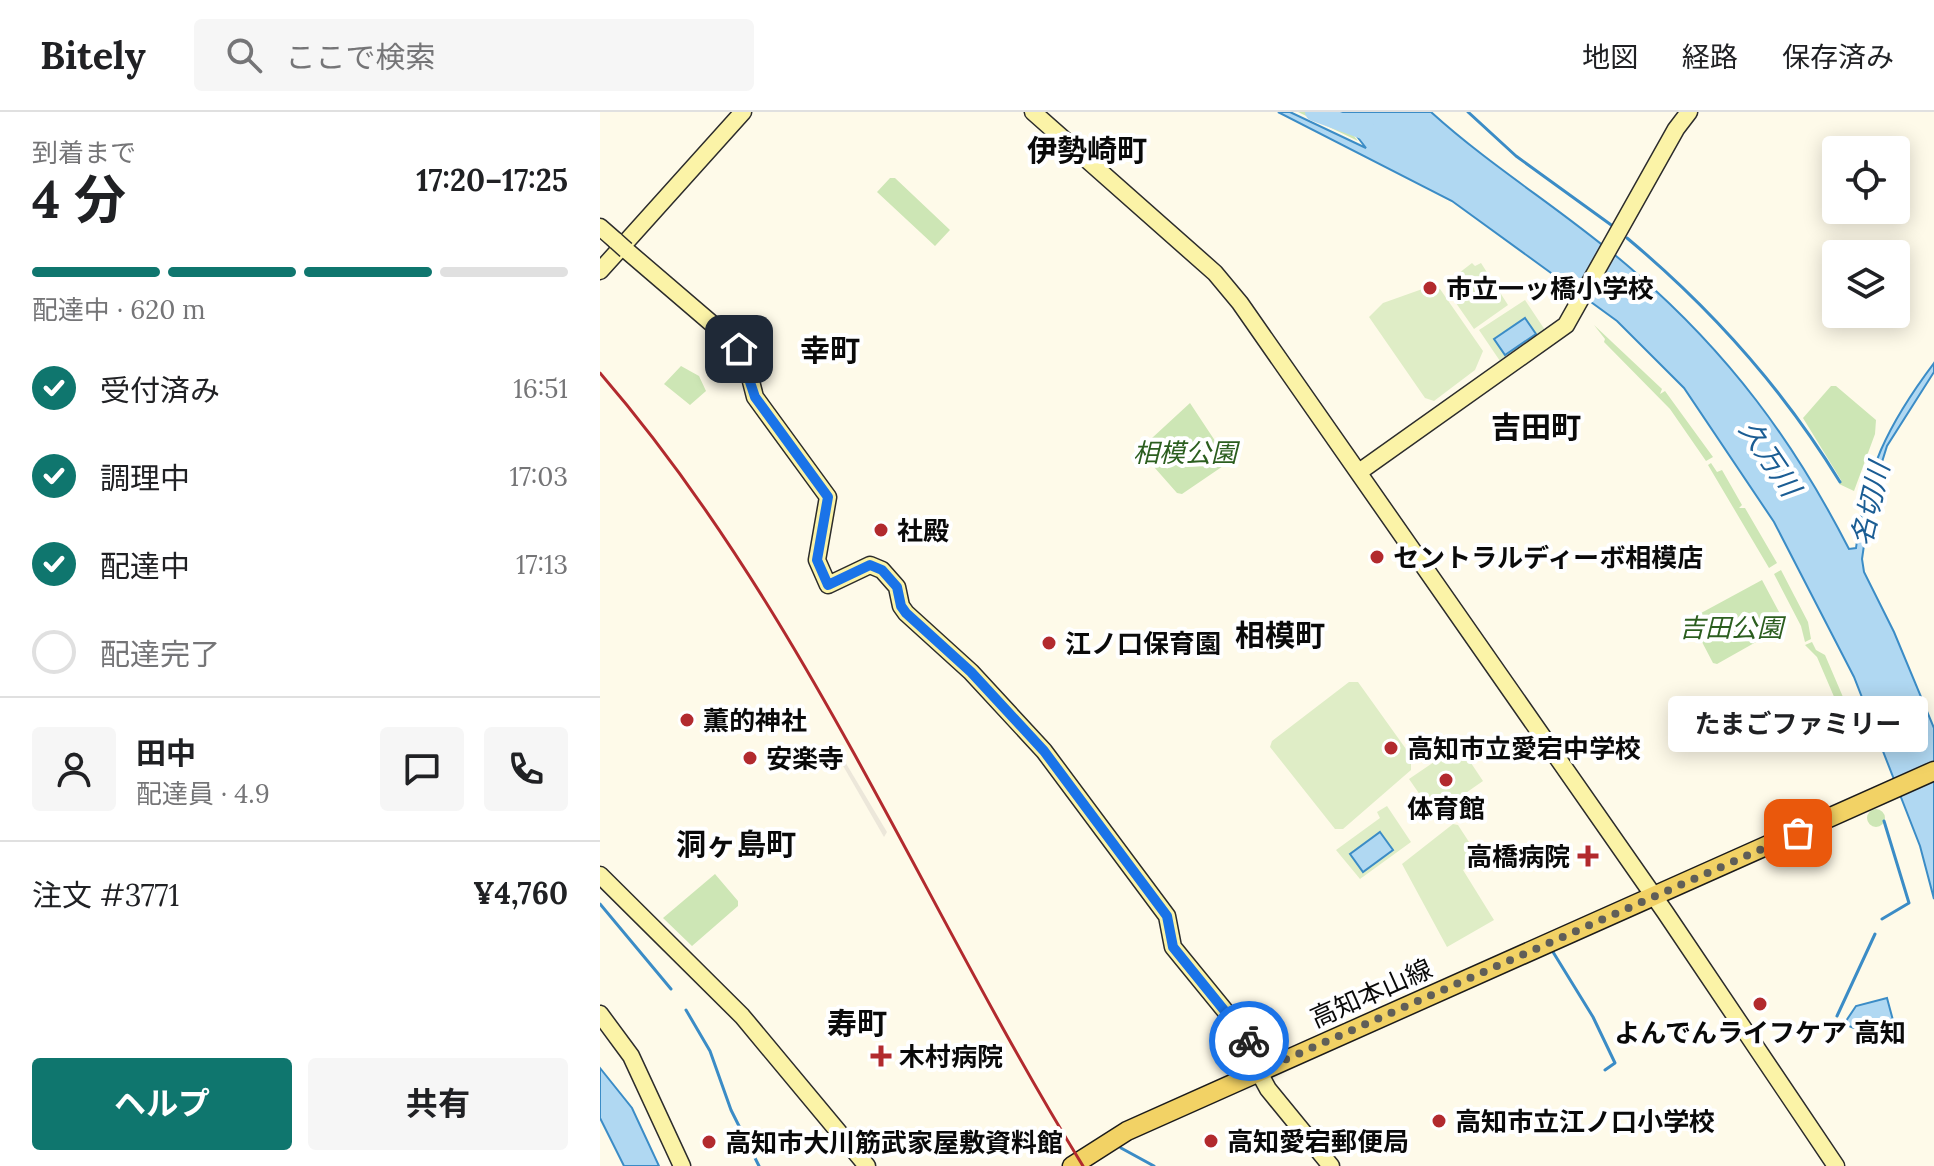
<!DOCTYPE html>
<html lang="ja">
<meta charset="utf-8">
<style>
:root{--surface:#fff;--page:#f6f6f6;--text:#202124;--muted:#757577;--line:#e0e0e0;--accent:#0f766e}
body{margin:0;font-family:Lora,"Noto Sans JP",serif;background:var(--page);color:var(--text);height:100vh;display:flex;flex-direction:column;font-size:30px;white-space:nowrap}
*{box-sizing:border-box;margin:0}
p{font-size:26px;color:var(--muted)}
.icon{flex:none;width:44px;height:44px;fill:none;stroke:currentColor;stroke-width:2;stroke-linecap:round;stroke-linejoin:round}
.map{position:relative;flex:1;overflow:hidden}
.panel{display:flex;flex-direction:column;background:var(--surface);width:600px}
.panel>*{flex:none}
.buttons{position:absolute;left:1222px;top:24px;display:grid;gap:16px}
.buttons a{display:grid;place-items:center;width:88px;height:88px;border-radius:8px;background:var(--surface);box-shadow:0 4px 20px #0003;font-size:40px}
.pin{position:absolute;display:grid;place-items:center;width:68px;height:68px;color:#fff;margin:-34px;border-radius:16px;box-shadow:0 4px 12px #0006}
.courier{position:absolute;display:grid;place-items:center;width:80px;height:80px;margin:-40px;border:6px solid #1a73e8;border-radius:50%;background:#fff;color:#222;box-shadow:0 2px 10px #0007}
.bubble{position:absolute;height:56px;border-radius:8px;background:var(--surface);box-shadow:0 4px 20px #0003;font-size:26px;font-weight:700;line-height:56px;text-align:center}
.overview em{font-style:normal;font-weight:700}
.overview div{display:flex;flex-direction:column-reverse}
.overview{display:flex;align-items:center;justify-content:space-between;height:136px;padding:0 32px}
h1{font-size:52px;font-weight:700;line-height:60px}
.bar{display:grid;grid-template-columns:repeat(4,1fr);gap:12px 8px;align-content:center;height:96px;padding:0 32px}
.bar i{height:10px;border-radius:6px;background:var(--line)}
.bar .on{background:var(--accent)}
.bar p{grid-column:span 4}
.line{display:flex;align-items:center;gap:20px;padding:0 32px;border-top:2px solid var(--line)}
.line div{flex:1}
.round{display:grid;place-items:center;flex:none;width:84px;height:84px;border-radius:8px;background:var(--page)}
ol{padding:0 32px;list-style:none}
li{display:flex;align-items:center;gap:24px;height:88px}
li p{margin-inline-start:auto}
li .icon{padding:8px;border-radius:50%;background:var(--accent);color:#fff;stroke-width:4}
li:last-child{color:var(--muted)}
li i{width:44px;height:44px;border:4px solid var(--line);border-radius:50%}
.cta{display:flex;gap:16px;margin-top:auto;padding:16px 32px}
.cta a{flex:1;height:92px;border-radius:8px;background:var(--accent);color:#fff;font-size:32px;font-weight:700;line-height:92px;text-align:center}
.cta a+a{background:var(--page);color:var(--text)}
header{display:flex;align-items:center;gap:48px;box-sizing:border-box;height:112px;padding:0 40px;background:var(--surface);border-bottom:2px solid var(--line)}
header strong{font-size:38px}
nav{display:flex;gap:44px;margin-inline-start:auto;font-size:28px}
.search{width:560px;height:72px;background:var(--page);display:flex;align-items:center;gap:20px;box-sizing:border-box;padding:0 28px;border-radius:8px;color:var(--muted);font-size:30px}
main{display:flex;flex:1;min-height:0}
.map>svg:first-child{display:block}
.green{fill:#cde6b5}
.pitch{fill:#dfedc6}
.plaza{fill:#ece7da}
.water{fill:#b0d8f2;stroke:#3b8cc6;stroke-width:2}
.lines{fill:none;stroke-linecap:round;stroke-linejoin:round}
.stream{stroke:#3b8cc6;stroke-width:3}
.river{stroke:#b0d8f2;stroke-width:18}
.secondary-casing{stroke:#2c2c2c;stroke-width:19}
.primary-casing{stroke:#1b1b1b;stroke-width:21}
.secondary{stroke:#fbf3a7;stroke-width:16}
.primary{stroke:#f2d265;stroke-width:18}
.rail{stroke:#b22a2e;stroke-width:3}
.secondary-bridge-casing{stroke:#2c2c2c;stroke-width:19;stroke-linecap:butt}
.secondary-bridge{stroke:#fbf3a7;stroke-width:16}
.done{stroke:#5f5e58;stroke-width:8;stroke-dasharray:0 14.4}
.route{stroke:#1a73e8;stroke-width:10}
.poi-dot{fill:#b22a2e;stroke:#fff;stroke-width:3}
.labels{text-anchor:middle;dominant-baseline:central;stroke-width:8;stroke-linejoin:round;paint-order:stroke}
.poi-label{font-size:26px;font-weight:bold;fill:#0a0a0a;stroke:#fff;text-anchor:start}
.park-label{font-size:26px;font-style:italic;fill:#2b5e1f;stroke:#fff}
.street-label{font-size:26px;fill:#0a0a0a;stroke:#fff}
.water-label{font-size:28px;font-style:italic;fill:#1b5d94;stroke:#fff}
.quarter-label{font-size:30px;font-weight:bold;fill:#0a0a0a;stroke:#fff}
</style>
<header>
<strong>Bitely</strong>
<div class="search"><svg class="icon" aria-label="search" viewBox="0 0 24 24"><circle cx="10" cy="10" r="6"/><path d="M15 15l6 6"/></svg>ここで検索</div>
<nav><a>地図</a><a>経路</a><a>保存済み</a></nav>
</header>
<main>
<section class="panel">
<div class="overview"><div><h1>4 分</h1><p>到着まで</p></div><em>17:20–17:25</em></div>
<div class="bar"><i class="on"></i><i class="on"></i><i class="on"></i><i></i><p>配達中 · 620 m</p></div>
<ol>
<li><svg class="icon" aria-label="check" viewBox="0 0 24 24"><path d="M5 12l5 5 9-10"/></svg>受付済み<p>16:51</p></li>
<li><svg class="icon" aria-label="check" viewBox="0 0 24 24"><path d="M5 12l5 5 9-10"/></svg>調理中<p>17:03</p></li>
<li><svg class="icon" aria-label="check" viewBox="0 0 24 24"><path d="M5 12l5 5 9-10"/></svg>配達中<p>17:13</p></li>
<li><i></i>配達完了</li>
</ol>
<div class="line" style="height:144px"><a class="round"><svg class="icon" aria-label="person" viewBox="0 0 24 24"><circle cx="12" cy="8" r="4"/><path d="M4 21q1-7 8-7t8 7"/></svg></a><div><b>田中</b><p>配達員 · 4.9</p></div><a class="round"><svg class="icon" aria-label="chat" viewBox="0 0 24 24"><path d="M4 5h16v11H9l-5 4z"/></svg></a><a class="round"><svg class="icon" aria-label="phone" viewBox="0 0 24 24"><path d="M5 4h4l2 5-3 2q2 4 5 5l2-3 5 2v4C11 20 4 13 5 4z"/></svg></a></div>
<div class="line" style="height:104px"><div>注文 #3771</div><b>¥4,760</b></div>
<div class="cta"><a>ヘルプ</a><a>共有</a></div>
</section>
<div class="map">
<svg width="1334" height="1054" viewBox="0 0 1334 1054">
<rect width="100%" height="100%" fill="#fefae9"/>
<path class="green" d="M 698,0 L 735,0 L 758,29 Z
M 290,66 L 295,66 L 350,118 L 335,134 L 277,80 Z
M 994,213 L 1062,277 L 1060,282 L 1065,279 L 1113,345 L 1106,349 L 1070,297 L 1004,230 L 1005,227 Z
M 81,254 L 99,264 L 106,279 L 90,293 L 64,272 Z
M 1231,274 L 1236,274 L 1276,308 L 1275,322 L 1254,379 L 1239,372 L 1241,368 L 1203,306 Z
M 590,291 L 629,350 L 582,382 L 577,381 L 539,338 Z
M 1111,351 L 1117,360 L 1122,358 L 1142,393 L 1139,396 L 1145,396 L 1177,451 L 1169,456 L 1108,353 Z
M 1181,458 L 1208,510 L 1211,527 L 1205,530 L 1201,514 L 1174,462 Z
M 1162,468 L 1186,513 L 1117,552 L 1113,551 L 1090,507 Z
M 1212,530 L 1216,538 L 1225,543 L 1246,592 L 1238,594 L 1217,545 L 1205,533 Z
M1267 706a9 9 0 1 1 18 0a9 9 0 1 1-18 0Z
M 115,762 L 138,789 L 138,794 L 92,834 L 63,806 Z"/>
<path class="pitch" d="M 872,151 L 875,154 L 881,151 L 908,193 L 874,217 L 847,178 L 854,173 L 850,168 Z
M 828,175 L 840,177 L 883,239 L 875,258 L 834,289 L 825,286 L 769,205 L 783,191 Z
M 925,188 L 945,218 L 900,249 L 879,218 Z
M 749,570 L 758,570 L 811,644 L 811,658 L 743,717 L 735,717 L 670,635 L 672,629 Z
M 859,633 L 883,669 L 834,703 L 809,667 Z
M 787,694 L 811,730 L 760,767 L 736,738 L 780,706 L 777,700 Z
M 853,712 L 858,713 L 880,747 L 863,758 L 894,808 L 847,835 L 802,752 Z"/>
<path class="plaza" d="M 235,633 L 287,720 L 284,725 L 242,652 Z"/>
<path class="water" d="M 678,0 L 690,0 L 766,36 L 738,0 L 831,0 C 896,59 971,103 1036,161 C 1129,242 1193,328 1249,437 L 1256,436 C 1265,359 1288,312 1334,251 L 1334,260 L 1287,334 L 1271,385 L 1262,447 L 1264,460 L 1294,520 L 1334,616 L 1334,787 L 1320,734 L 1254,565 L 1174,410 L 1084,276 L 1017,209 L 852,89 Z
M 925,206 L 936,222 L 905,243 L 894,227 Z
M 780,720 L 793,738 L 763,760 L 750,742 Z
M 1287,886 L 1294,912 L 1261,919 L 1244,912 L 1256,894 Z
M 0,956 L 32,996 L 59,1054 L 24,1054 L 0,1006 Z"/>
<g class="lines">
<path class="stream" d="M 868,0 L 916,44 L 1014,115
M 1027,126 C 1112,197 1182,275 1240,370
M 0,792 L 71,877
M 1282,807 L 1309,791 L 1284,709
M 953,840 L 993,905 L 1015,951 L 1005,958
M 86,898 L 110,939 L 131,998 L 159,1054
M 1237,904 L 1275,822
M 521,1036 L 554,1054"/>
<path class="river" d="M 714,0 L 771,21"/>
<g class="secondary-casing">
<path id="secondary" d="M 433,0 L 615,161 L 640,191 L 1065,800 L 1236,1054
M 0,115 L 16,129
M 26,138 L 131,228 L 146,250 L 155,285 L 228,385 L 217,448 L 228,473 L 270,453 L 282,458 L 297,475 L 301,494 L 306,501 L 371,560 L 444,639 L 567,804 L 573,835 L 662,944 L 662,966 L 668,977 L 731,1054
M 0,159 L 143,0
M 759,360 L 966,213 L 1076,17 L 1089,0
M 0,763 L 142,904 L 267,1054
M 0,902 L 31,944 L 82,1054"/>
</g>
<g class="primary-casing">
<path id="primary" d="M 472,1054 L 527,1019 L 1334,659"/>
</g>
<use href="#secondary" class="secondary"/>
<use href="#primary" class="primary"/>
<path class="rail" d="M 0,261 C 204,497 321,791 483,1054"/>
<g class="secondary-bridge-casing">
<path id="secondary-bridge" d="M 16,129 L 26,138"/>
</g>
<use href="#secondary-bridge" class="secondary-bridge"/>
</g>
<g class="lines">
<path class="done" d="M 649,929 L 664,947 L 664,957 L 1198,721"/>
<path class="route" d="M 139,237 L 155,285 L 228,385 L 217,448 L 228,473 L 270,453 L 282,458 L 297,475 L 301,494 L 306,501 L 371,560 L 444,639 L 567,804 L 573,835 L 649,929"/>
</g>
<g class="poi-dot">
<circle cx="830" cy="176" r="8"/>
<circle cx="281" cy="418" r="8"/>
<circle cx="777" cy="445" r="8"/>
<circle cx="449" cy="531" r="8"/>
<circle cx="87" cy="608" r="8"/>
<circle cx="791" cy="636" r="8"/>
<circle cx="150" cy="646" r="8"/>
<circle cx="846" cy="668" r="8"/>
<path d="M984 732h8v8h8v8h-8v8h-8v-8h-8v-8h8z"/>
<circle cx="1160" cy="892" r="8"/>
<path d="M277 932h8v8h8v8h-8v8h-8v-8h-8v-8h8z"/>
<circle cx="839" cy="1009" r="8"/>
<circle cx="611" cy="1029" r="8"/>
<circle cx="109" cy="1030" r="8"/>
</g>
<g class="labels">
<g class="poi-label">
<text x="846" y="176">市立一ッ橋小学校</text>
<text x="297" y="418">社殿</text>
<text x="793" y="445">セントラルディーボ相模店</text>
<text x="465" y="531">江ノ口保育園</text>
<text x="103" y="608">薫的神社</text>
<text x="807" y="636">高知市立愛宕中学校</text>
<text x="166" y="646">安楽寺</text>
<text x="846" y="696" text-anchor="middle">体育館</text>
<text x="970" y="744" text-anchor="end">高橋病院</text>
<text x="1160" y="920" text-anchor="middle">よんでんライフケア 高知</text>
<text x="299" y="944">木村病院</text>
<text x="855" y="1009">高知市立江ノ口小学校</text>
<text x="627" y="1029">高知愛宕郵便局</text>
<text x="125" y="1030">高知市大川筋武家屋敷資料館</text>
</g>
<g class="park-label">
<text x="585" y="340">相模公園</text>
<text x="1131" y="515">吉田公園</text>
</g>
<g class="street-label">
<text transform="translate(771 881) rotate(-24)">高知本山線</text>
</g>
<g class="water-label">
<text transform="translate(1170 346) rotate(56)">久万川</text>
<text transform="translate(1270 392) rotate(-77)">名切川</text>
</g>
<g class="quarter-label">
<text x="487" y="38">伊勢崎町</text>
<text x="230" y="238">幸町</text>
<text x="936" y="315">吉田町</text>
<text x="680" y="523">相模町</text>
<text x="136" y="732">洞ヶ島町</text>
<text x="257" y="911">寿町</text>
</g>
</g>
</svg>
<div class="buttons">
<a><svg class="icon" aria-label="locate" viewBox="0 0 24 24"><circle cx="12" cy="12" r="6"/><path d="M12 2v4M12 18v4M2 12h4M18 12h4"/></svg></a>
<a><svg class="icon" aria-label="layers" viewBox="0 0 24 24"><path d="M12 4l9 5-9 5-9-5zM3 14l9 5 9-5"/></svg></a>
</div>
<div class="pin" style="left:1198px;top:721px;background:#ea580c"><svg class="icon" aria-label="bag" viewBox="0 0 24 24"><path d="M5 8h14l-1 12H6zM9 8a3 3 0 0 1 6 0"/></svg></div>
<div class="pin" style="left:139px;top:237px;background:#1f2937"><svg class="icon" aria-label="home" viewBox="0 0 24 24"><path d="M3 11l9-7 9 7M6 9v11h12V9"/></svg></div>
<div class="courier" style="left:649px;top:929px"><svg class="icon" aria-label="bike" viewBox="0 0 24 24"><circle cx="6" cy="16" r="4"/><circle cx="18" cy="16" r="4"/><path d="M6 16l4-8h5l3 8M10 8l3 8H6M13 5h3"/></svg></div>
<div class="bubble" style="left:1068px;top:584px;width:260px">たまごファミリー</div>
</div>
</main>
